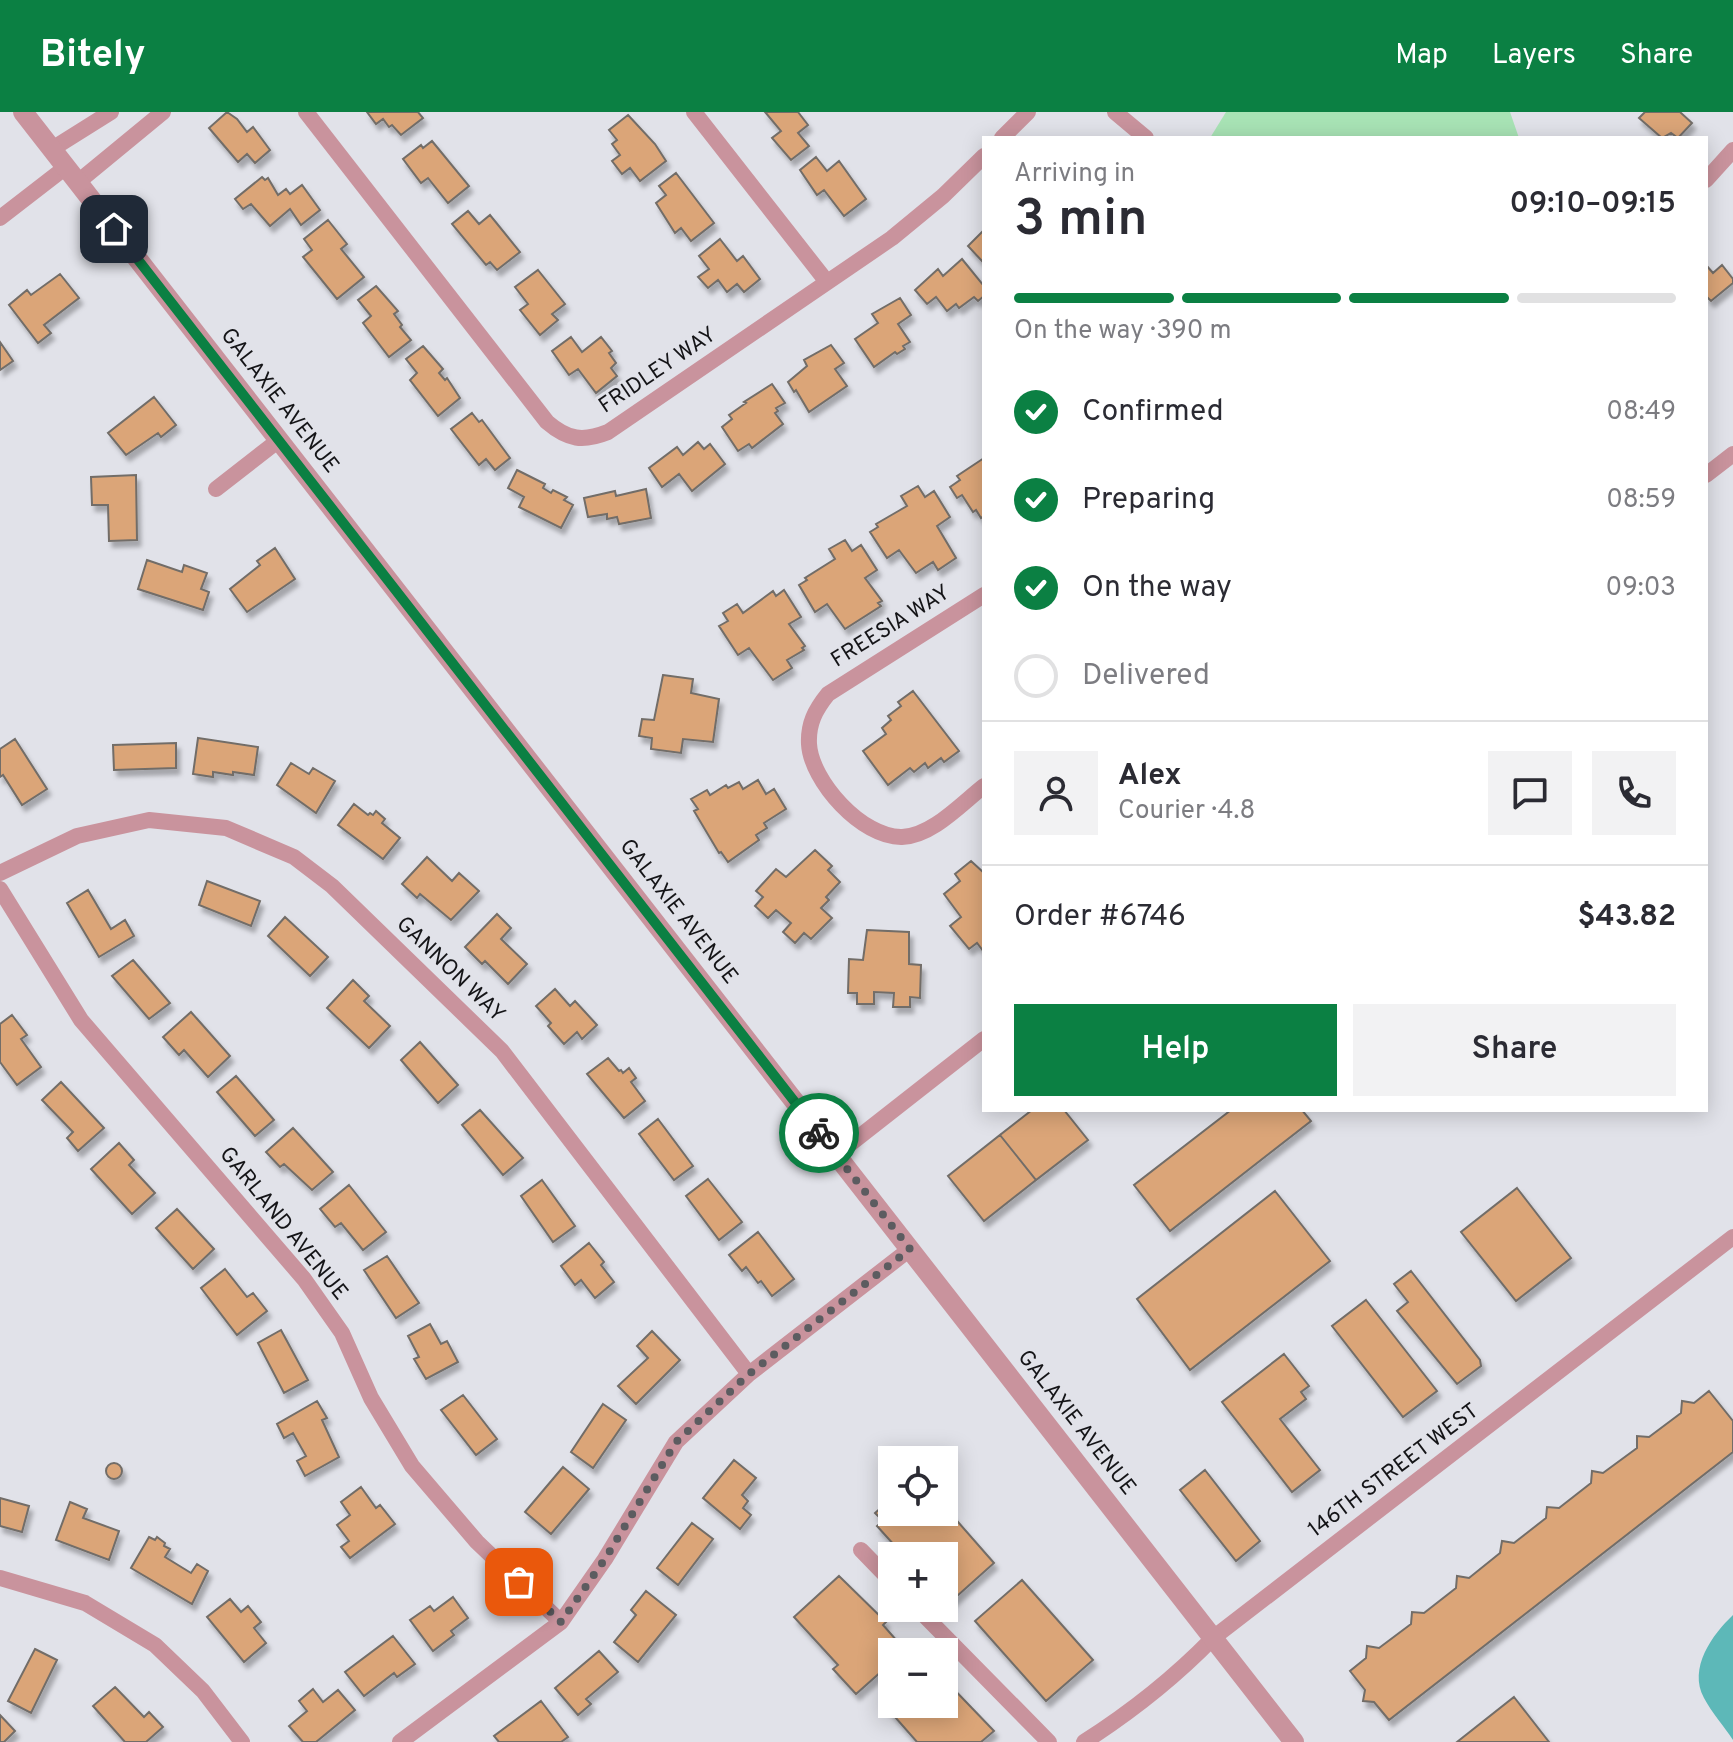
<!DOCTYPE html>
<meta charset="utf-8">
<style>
:root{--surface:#fff;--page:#f2f2f3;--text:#2b2b33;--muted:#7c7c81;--line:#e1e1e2;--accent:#0b8043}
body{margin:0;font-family:Overpass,sans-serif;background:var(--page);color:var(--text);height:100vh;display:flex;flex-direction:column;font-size:30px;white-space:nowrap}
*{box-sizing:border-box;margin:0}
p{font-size:26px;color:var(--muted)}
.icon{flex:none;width:44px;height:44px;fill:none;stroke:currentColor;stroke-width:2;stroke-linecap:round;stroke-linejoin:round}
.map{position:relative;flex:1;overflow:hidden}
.sheet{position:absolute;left:982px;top:24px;width:726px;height:976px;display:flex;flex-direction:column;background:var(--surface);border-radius:0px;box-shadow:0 4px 20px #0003}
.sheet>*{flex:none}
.controls{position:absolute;left:878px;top:1334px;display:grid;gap:16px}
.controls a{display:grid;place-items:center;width:80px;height:80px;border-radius:0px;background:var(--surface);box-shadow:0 4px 20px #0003;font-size:40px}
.pin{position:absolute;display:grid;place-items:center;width:68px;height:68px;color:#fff;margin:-34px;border-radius:16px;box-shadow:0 4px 12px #0006}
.courier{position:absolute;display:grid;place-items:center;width:80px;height:80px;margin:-40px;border:6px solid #0b8043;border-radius:50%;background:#fff;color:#222;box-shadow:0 2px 10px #0007}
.overview em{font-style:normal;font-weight:600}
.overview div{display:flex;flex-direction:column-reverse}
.overview{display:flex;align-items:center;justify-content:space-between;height:136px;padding:0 32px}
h1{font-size:52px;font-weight:600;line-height:60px}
.bar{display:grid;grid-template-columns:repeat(4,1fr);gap:12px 8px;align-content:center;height:96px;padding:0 32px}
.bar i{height:10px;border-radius:6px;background:var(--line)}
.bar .active{background:var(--accent)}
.bar p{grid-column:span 4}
.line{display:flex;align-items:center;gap:20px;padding:0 32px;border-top:2px solid var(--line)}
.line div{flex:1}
.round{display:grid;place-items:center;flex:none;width:84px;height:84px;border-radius:0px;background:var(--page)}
ol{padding:0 32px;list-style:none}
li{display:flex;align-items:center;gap:24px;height:88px}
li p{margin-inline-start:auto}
li .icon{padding:8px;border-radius:50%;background:var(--accent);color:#fff;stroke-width:4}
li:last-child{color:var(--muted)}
li i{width:44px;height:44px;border:4px solid var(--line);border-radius:50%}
.primary-button{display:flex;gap:16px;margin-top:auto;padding:16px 32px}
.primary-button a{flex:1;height:92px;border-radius:0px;background:var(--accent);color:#fff;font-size:32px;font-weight:600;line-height:92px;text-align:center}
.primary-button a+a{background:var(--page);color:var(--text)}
header{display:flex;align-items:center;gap:48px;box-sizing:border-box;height:112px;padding:0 40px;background:var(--accent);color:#fff}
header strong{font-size:38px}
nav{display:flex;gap:44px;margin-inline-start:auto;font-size:28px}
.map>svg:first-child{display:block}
.green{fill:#a8e3b5}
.water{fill:#5db8b8}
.building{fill:#dba578;stroke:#726d68;stroke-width:2;filter:url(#shadow)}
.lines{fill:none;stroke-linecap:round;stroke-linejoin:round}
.minor{stroke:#c9939d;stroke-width:16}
.tertiary{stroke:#c9939d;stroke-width:20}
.done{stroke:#5c5c60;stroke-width:8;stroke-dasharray:0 14.4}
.route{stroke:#0b8043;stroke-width:10}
.labels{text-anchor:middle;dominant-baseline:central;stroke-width:6;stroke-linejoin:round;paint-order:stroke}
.street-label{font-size:22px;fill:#141417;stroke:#e1e2e9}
</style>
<header>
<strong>Bitely</strong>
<nav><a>Map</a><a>Layers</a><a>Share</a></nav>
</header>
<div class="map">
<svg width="1733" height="1630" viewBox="0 0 1733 1630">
<defs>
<filter id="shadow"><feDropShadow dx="3.5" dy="6" stdDeviation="2" flood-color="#0004"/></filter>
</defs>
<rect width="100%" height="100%" fill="#e1e2e9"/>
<path class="green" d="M 1226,0 L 1510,0 L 1519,26 L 1210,26 Z"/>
<path class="water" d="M 1733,1503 L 1733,1628 C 1724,1614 1712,1601 1704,1586 C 1688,1556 1712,1523 1733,1503 Z"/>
<path class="building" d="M 227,0 L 237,7 L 247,20 L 253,15 L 270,38 L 255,51 L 247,42 L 238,50 L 209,16 Z
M 367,0 L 418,0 L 423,6 L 401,23 L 392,13 L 389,15 L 383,7 L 376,12 Z
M 765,0 L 798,0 L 808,13 L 798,21 L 809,34 L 791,48 L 772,26 L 781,19 Z
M 1645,0 L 1680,0 L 1692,11 L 1678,26 L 1671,21 L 1662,26 L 1639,6 Z
M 628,3 L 655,32 L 666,49 L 640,69 L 630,56 L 622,62 L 612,49 L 620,43 L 612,32 L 617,28 L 609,18 Z
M 432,29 L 469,74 L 448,91 L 428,66 L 421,71 L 403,47 L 421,33 L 423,36 Z
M 816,45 L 827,59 L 839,49 L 866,87 L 844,104 L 824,78 L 817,83 L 800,58 Z
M 676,61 L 714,111 L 691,129 L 681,116 L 675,121 L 656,91 L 666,83 L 659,74 Z
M 262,65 L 265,68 L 268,66 L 278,83 L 286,77 L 290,82 L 302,73 L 320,98 L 301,113 L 290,97 L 270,114 L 251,92 L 243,97 L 235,87 Z
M 468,99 L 479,112 L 490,103 L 520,140 L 497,158 L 490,150 L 486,153 L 452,112 Z
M 328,108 L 347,132 L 341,137 L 364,165 L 337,187 L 303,145 L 312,138 L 304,127 Z
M 984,118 L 984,147 L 982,149 L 968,134 Z
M 720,127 L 737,149 L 743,144 L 760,167 L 744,180 L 737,172 L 727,180 L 718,168 L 708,176 L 698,165 L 709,157 L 699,144 Z
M 962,147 L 984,174 L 984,184 L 978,189 L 974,185 L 959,196 L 956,192 L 947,199 L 936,185 L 927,192 L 915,178 L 938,157 L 943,164 Z
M 1706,153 L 1713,161 L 1722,153 L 1733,167 L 1733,171 L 1711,189 L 1706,184 Z
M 538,158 L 565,192 L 552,202 L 558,208 L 540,223 L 520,198 L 528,192 L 515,175 Z
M 60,162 L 79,186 L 44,213 L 51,221 L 38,231 L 9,193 L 27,178 L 31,183 Z
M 376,174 L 398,199 L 394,202 L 402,213 L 400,215 L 411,228 L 389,245 L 363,211 L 371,204 L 358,188 Z
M 900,186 L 911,203 L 898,212 L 910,230 L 903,234 L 905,237 L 897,242 L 895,240 L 874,255 L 855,227 L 878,211 L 872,202 Z
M 571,225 L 582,240 L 601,225 L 612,239 L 609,241 L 616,251 L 611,256 L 617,264 L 596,281 L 578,257 L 569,263 L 552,239 Z
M 0,230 L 13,249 L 0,258 Z
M 831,233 L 844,251 L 835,257 L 847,274 L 809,300 L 796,278 L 794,280 L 788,270 L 807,254 L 804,248 Z
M 423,234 L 443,257 L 439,261 L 445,268 L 447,266 L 460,286 L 438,304 L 410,268 L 417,261 L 406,247 Z
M 772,272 L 785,291 L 776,296 L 778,299 L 775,301 L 783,312 L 752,336 L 749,332 L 738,339 L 722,315 L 732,307 L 729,303 L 746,291 L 744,290 Z
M 154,285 L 176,313 L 161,325 L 158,321 L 126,343 L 108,321 Z
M 472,301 L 479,310 L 482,308 L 510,346 L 495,358 L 486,347 L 479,353 L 451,317 Z
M 698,330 L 704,337 L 710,332 L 725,352 L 692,379 L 679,362 L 662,375 L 649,356 L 677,335 L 683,343 Z
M 984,346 L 984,404 L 981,406 L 976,398 L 973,400 L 962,383 L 957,386 L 950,375 L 960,368 L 957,364 Z
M 517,358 L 545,372 L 543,376 L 551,381 L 553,378 L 567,385 L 564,388 L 573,393 L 561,416 L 519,395 L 524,385 L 508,376 Z
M 136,363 L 137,428 L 109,429 L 108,393 L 92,393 L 91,365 Z
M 918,374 L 925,385 L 934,379 L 950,405 L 937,414 L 956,446 L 938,458 L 933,450 L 916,461 L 899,438 L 887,446 L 870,420 L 878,415 L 876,412 L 907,394 L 901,384 Z
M 646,377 L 651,406 L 619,412 L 617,405 L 607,407 L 607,402 L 588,405 L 584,386 L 615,379 L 616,384 Z
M 845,428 L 852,439 L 861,433 L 877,458 L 865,466 L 882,489 L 878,491 L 881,494 L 845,517 L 827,492 L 815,500 L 799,473 L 807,468 L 805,466 L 835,447 L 829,437 Z
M 275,436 L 295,467 L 247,500 L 230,477 L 260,453 L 257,449 Z
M 147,448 L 182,460 L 184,453 L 207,461 L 201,477 L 209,480 L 203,498 L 138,477 Z
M 784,478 L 801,505 L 789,512 L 805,534 L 802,536 L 804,538 L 787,548 L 792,556 L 773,568 L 749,536 L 738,543 L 719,514 L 728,509 L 723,501 L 737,492 L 743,501 L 773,479 L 776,484 Z
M 663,563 L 693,567 L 691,581 L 719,587 L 713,630 L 683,627 L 681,641 L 651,637 L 652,626 L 639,624 L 642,607 L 654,608 Z
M 913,579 L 959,639 L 944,650 L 941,646 L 928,656 L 925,651 L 914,660 L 910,656 L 888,673 L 863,639 L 886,622 L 882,616 L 891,608 L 888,604 L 901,594 L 898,590 Z
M 198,626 L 258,635 L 254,663 L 233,660 L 233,663 L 213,660 L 213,665 L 193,662 Z
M 15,627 L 47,677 L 22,693 L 3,663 L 0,665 L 0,637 Z
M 176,631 L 176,656 L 114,658 L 113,633 Z
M 291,651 L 309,662 L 313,656 L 335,669 L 316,701 L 277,673 Z
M 758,668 L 766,682 L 774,677 L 786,697 L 764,711 L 767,716 L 756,723 L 759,728 L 728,750 L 721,740 L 719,741 L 694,699 L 698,697 L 691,687 L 707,678 L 710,683 L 726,673 L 728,676 L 739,670 L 743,677 Z
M 354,692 L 368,703 L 370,701 L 373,703 L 376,699 L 385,707 L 382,711 L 400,726 L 383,747 L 338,713 Z
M 815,738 L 832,754 L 828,758 L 840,770 L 826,785 L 829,788 L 821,796 L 832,806 L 811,827 L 804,821 L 795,831 L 783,820 L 791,811 L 776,798 L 768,806 L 755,794 L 763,785 L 756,779 L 776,757 L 786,765 Z
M 427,745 L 452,769 L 459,761 L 479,779 L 451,808 L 420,782 L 417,786 L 402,772 Z
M 971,749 L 984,761 L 984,840 L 977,831 L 969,837 L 950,814 L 961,805 L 944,782 L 960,769 L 955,762 Z
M 207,769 L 260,789 L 251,814 L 199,793 Z
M 88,778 L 111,817 L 125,808 L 134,824 L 99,845 L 67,791 Z
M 497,802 L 511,816 L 501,827 L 527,852 L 508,872 L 485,849 L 482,852 L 465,835 Z
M 285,805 L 328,845 L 310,864 L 268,824 Z
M 867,818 L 909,820 L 909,852 L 921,853 L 920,886 L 910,885 L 910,895 L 893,895 L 894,881 L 874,880 L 874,892 L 857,892 L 857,881 L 848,881 L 849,847 L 863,848 Z
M 133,848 L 170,891 L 149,907 L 112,864 Z
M 353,868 L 369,884 L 364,889 L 390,914 L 369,936 L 327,896 Z
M 555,877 L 570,894 L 575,889 L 597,913 L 582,927 L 577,920 L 564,932 L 548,914 L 551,911 L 536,894 Z
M 191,900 L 230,944 L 208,965 L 184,938 L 179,943 L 163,925 Z
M 12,903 L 27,923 L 21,927 L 41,955 L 17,973 L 0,950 L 0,912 Z
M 420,930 L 458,973 L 438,991 L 401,948 Z
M 608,946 L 619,959 L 621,958 L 623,961 L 629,956 L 636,966 L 631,970 L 645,989 L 624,1006 L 587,962 Z
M 236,964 L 274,1008 L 255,1024 L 217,980 Z
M 61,970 L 104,1016 L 78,1039 L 67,1026 L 73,1020 L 42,988 Z
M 480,998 L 523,1046 L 503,1063 L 462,1013 Z
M 1032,998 L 1064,998 L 1088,1028 L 1036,1068 L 1000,1023 Z
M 1231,998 L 1302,998 L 1311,1009 L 1170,1119 L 1134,1073 Z
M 658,1007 L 693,1054 L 674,1068 L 639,1022 Z
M 293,1016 L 333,1060 L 312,1078 L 284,1052 L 280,1055 L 266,1040 Z
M 1000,1023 L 1036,1068 L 984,1109 L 948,1064 Z
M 119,1031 L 134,1048 L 129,1053 L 155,1081 L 132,1102 L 91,1057 Z
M 708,1067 L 742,1110 L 719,1128 L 686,1084 Z
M 542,1068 L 575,1114 L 553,1130 L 521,1084 Z
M 349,1073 L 386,1120 L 363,1138 L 341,1111 L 335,1115 L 320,1097 Z
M 1517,1076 L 1571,1146 L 1516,1189 L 1461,1120 Z
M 1275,1079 L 1330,1149 L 1190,1258 L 1137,1187 Z
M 177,1097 L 214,1137 L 193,1157 L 156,1116 Z
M 758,1120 L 794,1167 L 772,1184 L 761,1169 L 758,1171 L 746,1155 L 742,1159 L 729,1143 Z
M 589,1131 L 604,1150 L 601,1153 L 614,1170 L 595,1186 L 581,1168 L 575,1173 L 561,1154 Z
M 387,1144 L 419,1191 L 396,1206 L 364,1158 Z
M 225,1157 L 247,1185 L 253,1181 L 267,1199 L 237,1223 L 201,1176 Z
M 1411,1159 L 1480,1248 L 1481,1254 L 1457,1272 L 1397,1199 L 1408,1190 L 1394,1172 Z
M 1366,1188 L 1437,1279 L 1403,1305 L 1332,1214 Z
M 430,1212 L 441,1232 L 447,1229 L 458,1250 L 426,1267 L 414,1247 L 419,1245 L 408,1224 Z
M 281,1218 L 308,1268 L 284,1281 L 258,1231 Z
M 652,1219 L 680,1248 L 636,1292 L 618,1274 L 648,1246 L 637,1234 Z
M 1284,1242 L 1309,1274 L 1301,1280 L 1306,1287 L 1280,1307 L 1320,1358 L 1292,1380 L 1222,1290 Z
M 1709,1279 L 1733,1309 L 1733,1340 L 1389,1608 L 1374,1590 L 1363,1589 L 1365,1578 L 1350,1559 L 1366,1546 L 1367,1534 L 1379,1536 L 1411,1512 L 1412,1500 L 1424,1501 L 1456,1476 L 1457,1464 L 1469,1466 L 1500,1441 L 1502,1429 L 1514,1431 L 1546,1406 L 1547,1395 L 1559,1396 L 1591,1371 L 1592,1359 L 1603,1361 L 1637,1336 L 1637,1324 L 1649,1325 L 1681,1301 L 1682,1289 L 1694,1291 Z
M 463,1283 L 497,1327 L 476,1343 L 441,1298 Z
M 317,1289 L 327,1306 L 322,1308 L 339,1345 L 305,1364 L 297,1349 L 306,1344 L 293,1321 L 284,1326 L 277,1312 Z
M 603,1292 L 626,1308 L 593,1356 L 571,1340 Z
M 734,1348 L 756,1366 L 742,1383 L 748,1389 L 743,1396 L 751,1403 L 740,1417 L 703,1386 Z
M106 1359a8 8 0 1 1 16 0a8 8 0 1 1-16 0Z
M 563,1355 L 589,1377 L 551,1422 L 525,1400 Z
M 1205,1358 L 1260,1429 L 1236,1449 L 1180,1378 Z
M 361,1375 L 376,1396 L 380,1393 L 395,1412 L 350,1446 L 341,1435 L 349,1429 L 337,1413 L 350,1403 L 341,1390 Z
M 0,1386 L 29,1394 L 22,1420 L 0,1414 Z
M 70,1390 L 87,1397 L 83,1406 L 119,1419 L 109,1448 L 56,1428 Z
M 884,1393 L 892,1400 L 944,1400 L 944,1394 L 994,1451 L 947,1493 L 944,1489 L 944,1444 L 904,1444 L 877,1414 L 883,1409 L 875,1401 Z
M 692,1411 L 713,1427 L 678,1473 L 657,1456 Z
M 149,1425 L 155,1428 L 157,1425 L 165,1431 L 164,1434 L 170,1437 L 165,1445 L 191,1461 L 197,1452 L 208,1459 L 192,1492 L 131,1456 Z
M 839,1464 L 886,1510 L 883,1513 L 905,1538 L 892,1540 L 892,1550 L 856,1582 L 833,1557 L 838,1553 L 794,1505 Z
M 1022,1468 L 1093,1548 L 1046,1589 L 975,1509 Z
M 646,1479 L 676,1503 L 638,1550 L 614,1530 L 636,1503 L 631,1498 Z
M 453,1485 L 468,1506 L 451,1519 L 454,1523 L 433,1539 L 410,1508 L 430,1494 L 434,1499 Z
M 230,1487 L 241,1500 L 248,1494 L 261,1510 L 254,1516 L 266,1531 L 244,1550 L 207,1505 Z
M 393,1524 L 415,1552 L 397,1565 L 394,1561 L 364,1584 L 345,1560 Z
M 35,1537 L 57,1548 L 31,1601 L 8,1589 Z
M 599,1539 L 618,1560 L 586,1587 L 591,1592 L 578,1603 L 555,1576 Z
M 944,1567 L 994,1619 L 981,1630 L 917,1630 L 880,1588 L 892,1577 L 892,1592 L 944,1592 Z
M 115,1575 L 144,1605 L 149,1600 L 163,1615 L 146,1630 L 125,1630 L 93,1594 Z
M 313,1577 L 323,1590 L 338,1578 L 355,1598 L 316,1630 L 303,1630 L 289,1614 L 307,1599 L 299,1589 Z
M 1514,1585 L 1549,1630 L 1457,1630 Z
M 541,1589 L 568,1625 L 561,1630 L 499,1630 L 494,1624 Z
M 0,1603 L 15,1619 L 4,1630 L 0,1630 Z"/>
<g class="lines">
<path class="minor" d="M 306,0 L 547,310 C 568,328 583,330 608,320 L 892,126 L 943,84 L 984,44
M 694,0 L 827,170
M 1115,0 L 1146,26
M 1002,26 L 1028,0
M 52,37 L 111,0
M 1706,68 L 1733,38
M 78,70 L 163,0
M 0,106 L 66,55
M 1706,363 L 1733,342
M 216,377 L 279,328
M 984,483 L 828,582 C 815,598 808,612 809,632 C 811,669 862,726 902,725 C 932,724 961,692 984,674
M 0,761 L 77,724 L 149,708 L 226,716 L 294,745 L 332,774 L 502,939 L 749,1262
M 0,777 L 81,908 L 304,1167 L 342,1221 L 371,1286 L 412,1354 L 477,1430 L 561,1510
M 836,1043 L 984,927
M 861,1438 L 892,1470
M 0,1466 L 85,1491 L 155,1533 L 203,1579 L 242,1630
M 917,1496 L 1049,1630
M 400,1630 L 561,1510 L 605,1447 L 676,1330 L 749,1262 L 910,1137
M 1084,1630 C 1131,1600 1174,1566 1213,1526 L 1733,1125"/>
<path class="tertiary" d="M 23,0 L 1294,1630"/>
</g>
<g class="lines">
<path class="done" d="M 519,1470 L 561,1510 L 605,1447 L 676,1330 L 749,1262 L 910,1137 L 819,1021"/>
<path class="route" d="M 114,117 L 819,1021"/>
</g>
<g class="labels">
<g class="street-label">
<text transform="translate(658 259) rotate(-34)">FRIDLEY WAY</text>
<text transform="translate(279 289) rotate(52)">GALAXIE AVENUE</text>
<text transform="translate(891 515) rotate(-32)">FREESIA WAY</text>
<text transform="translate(678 800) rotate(52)">GALAXIE AVENUE</text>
<text transform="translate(450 858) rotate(44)">GANNON WAY</text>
<text transform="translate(283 1112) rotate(51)">GARLAND AVENUE</text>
<text transform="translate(1076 1311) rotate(52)">GALAXIE AVENUE</text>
<text transform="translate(1394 1359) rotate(-37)">146TH STREET WEST</text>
</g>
</g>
</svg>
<div class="controls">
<a><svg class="icon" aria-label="locate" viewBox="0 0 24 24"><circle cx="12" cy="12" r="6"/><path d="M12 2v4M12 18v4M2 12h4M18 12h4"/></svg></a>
<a>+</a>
<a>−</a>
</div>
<div class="pin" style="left:519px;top:1470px;background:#ea580c"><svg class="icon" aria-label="bag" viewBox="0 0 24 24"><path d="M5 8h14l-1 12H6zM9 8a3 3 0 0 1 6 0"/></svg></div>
<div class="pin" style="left:114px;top:117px;background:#1f2937"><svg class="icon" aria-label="home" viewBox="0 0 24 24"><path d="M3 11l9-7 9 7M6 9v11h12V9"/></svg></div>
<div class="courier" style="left:819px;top:1021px"><svg class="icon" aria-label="bike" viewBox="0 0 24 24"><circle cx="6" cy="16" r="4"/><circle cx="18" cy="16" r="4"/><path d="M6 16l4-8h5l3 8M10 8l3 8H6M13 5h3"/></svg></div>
<section class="sheet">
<div class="overview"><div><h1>3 min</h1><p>Arriving in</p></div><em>09:10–09:15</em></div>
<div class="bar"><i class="active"></i><i class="active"></i><i class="active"></i><i></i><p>On the way · 390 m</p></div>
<ol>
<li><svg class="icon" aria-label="check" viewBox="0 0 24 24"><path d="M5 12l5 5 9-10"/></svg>Confirmed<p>08:49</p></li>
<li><svg class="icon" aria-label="check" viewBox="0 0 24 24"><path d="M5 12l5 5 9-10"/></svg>Preparing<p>08:59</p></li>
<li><svg class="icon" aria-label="check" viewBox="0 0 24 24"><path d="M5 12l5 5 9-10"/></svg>On the way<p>09:03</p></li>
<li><i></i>Delivered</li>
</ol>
<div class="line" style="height:144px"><a class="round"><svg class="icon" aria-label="person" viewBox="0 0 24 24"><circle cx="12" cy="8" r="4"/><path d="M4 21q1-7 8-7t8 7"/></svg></a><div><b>Alex</b><p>Courier · 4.8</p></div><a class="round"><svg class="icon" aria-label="chat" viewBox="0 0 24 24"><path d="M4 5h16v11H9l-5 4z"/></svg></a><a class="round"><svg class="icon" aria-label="phone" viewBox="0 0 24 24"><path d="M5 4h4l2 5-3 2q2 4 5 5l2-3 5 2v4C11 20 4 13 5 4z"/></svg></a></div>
<div class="line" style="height:104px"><div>Order #6746</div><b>$43.82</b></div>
<div class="primary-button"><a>Help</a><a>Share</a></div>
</section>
</div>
